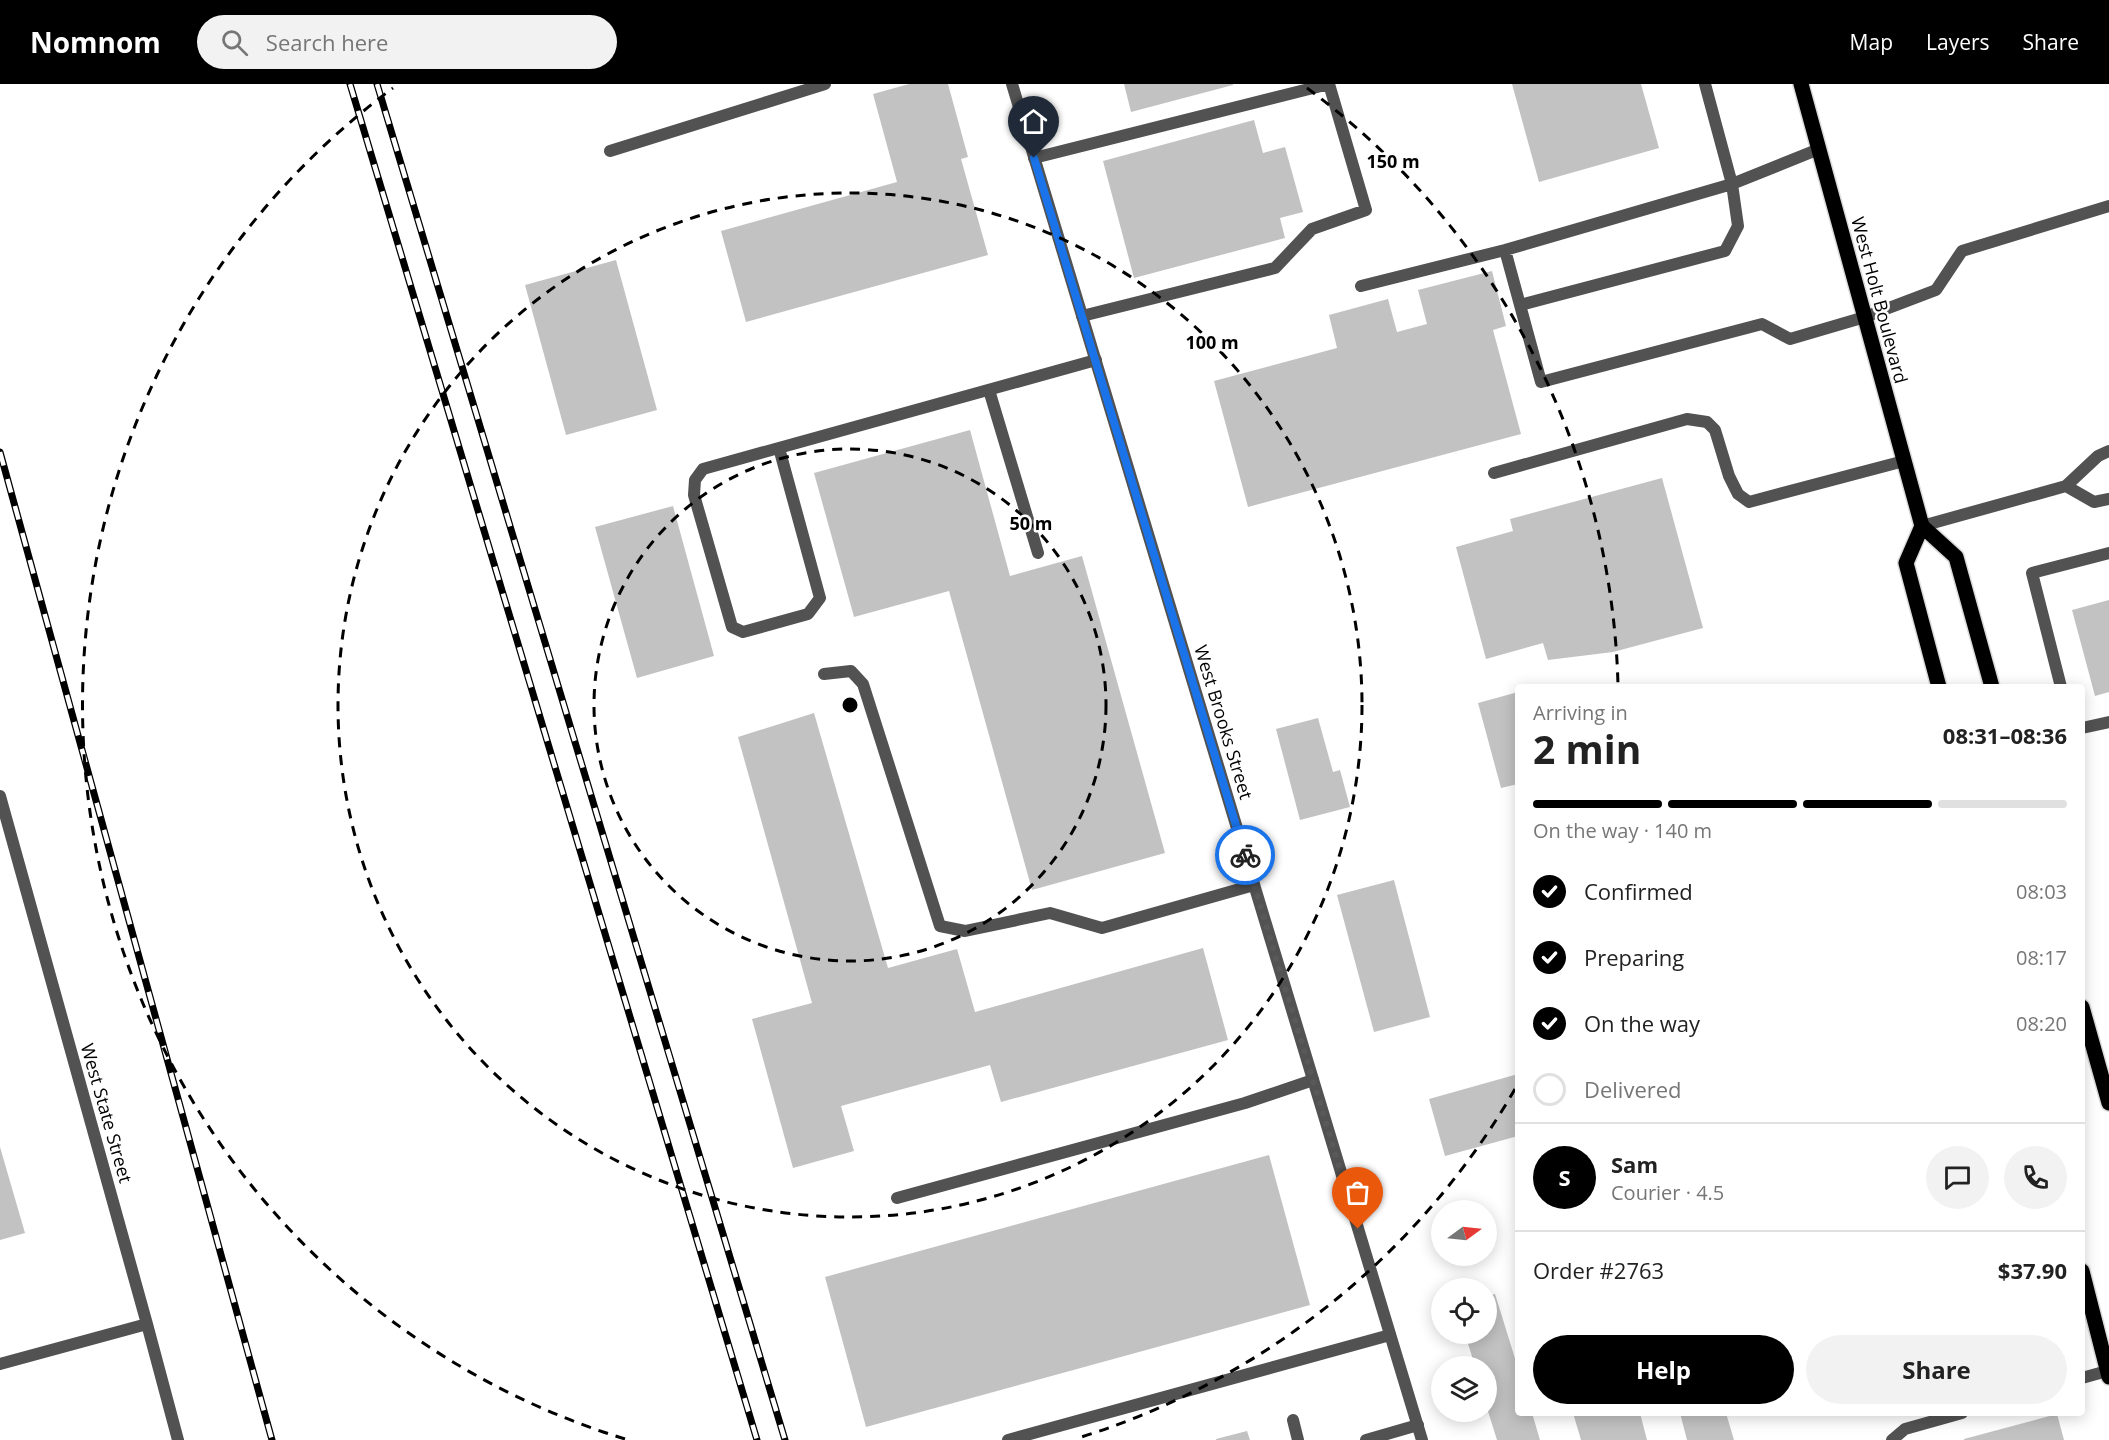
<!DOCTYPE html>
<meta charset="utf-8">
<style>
:root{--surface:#fff;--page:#f2f2f2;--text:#222;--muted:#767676;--line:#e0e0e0;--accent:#000}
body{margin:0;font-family:"Open Sans",sans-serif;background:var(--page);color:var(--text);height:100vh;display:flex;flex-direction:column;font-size:22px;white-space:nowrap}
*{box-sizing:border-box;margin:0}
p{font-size:20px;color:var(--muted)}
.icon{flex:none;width:33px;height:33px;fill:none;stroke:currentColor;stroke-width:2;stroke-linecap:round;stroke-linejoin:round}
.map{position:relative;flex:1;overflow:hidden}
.panel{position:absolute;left:1515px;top:600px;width:570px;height:732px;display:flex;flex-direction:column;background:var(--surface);border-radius:6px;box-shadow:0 3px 15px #0003}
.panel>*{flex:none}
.needle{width:39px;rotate:75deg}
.buttons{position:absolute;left:1431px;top:1116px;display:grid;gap:12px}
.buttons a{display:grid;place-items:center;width:66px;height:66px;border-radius:50%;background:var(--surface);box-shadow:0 3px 15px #0003;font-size:30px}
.pin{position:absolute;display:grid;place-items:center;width:51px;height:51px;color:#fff;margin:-62px -26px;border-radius:50% 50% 50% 0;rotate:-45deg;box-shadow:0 0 6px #0007}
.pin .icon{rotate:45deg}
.courier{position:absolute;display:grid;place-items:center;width:60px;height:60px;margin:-30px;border:4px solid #1a73e8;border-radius:50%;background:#fff;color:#222;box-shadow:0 2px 8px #0007}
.head em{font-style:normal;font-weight:700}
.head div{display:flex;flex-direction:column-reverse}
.head{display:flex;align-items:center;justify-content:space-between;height:102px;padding:0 18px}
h1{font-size:39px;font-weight:700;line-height:45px}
.bar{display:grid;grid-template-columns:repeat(4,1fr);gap:9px 6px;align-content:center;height:72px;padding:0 18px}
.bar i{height:8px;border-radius:4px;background:var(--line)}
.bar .current{background:var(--accent)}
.bar p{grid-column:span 4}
.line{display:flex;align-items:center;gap:15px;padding:0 18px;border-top:2px solid var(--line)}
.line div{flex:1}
.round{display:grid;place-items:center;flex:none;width:63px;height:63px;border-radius:32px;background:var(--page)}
ol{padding:0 18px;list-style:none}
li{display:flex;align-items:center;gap:18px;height:66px}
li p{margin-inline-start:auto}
li .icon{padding:6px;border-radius:50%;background:var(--accent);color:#fff;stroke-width:4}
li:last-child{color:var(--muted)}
li i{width:33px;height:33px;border:3px solid var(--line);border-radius:50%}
.primary-button{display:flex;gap:12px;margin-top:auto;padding:12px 18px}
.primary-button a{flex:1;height:69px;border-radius:36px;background:var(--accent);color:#fff;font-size:24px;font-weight:700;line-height:69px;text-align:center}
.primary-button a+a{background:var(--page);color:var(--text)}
header{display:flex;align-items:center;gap:36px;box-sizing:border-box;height:84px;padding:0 30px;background:var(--accent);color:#fff}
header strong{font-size:28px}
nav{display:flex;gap:33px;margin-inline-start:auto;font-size:21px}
.search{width:420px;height:54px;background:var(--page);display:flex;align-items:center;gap:15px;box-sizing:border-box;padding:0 21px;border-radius:33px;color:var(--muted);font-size:22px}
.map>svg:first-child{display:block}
.building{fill:#c2c2c2}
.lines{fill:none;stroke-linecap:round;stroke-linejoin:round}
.primary-casing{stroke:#dbdbdb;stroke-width:18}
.service{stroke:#525252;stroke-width:12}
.minor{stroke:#525252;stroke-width:12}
.tertiary{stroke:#525252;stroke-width:12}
.primary{stroke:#000;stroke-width:15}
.rail-casing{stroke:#000;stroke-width:7}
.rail{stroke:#fff;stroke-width:4.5;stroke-dasharray:14;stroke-linecap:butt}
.done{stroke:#595959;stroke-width:6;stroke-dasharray:0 10.8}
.route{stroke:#1a73e8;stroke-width:8}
.ring{fill:none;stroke:#000;stroke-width:3;stroke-dasharray:10 8}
.labels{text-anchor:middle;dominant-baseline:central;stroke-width:5;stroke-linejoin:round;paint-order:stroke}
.street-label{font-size:18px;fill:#000;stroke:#fff}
.centre{fill:#000;stroke:#fff;stroke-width:3}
.ring-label{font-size:18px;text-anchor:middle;font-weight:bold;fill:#000;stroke:#fff;stroke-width:5;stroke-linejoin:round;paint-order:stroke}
</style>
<header>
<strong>Nomnom</strong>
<div class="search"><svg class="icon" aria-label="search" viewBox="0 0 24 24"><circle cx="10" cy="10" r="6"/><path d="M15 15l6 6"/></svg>Search here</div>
<nav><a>Map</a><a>Layers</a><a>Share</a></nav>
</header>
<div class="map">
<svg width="2109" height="1356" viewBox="0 0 2109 1356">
<rect width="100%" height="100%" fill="#fff"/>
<path class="building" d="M 909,0 L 948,0 L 968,73 L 961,75 L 988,171 L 746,238 L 721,147 L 897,98 L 873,10 Z
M 1124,0 L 1233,0 L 1233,1 L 1131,28 Z
M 1512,0 L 1641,0 L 1659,64 L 1539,98 Z
M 1254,36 L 1263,69 L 1285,63 L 1303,128 L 1280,134 L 1285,154 L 1134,194 L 1103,77 Z
M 616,176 L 657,326 L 566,351 L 525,201 Z
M 1492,187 L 1506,242 L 1493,246 L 1521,350 L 1248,423 L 1214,297 L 1337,264 L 1329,231 L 1388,215 L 1397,248 L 1427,240 L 1418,206 Z
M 970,346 L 1010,492 L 1082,472 L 1165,769 L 1032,806 L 949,507 L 854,533 L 814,389 Z
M 1662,394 L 1703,544 L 1613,568 L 1548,576 L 1543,559 L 1486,575 L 1456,463 L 1513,447 L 1510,435 Z
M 673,422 L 714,572 L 637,594 L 595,443 Z
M 2109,516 L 2109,608 L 2095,612 L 2072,526 Z
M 1518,608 L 1518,700 L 1501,704 L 1478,619 Z
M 814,629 L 888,884 L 957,865 L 975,928 L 1203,864 L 1228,956 L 1001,1018 L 990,981 L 841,1022 L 854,1067 L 793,1084 L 752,935 L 812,919 L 738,653 Z
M 1318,634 L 1333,688 L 1340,686 L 1350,723 L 1300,736 L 1276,645 Z
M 1394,796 L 1430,933 L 1374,948 L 1337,811 Z
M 1518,990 L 1518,1052 L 1445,1072 L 1429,1015 Z
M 0,1063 L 25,1149 L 0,1156 Z
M 1269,1071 L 1310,1221 L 866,1343 L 825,1193 Z
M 1495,1210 L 1518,1284 L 1518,1329 L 1532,1329 L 1540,1356 L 1497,1356 L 1486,1321 L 1486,1282 L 1475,1282 L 1465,1250 L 1486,1250 L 1486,1212 Z
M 1573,1329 L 1640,1329 L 1647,1356 L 1581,1356 Z
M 1680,1329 L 1726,1329 L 1734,1356 L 1687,1356 Z
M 2057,1330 L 2064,1356 L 1964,1356 L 1964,1355 Z
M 1247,1347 L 1250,1356 L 1216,1356 L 1216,1355 Z"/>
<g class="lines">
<g class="primary-casing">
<path id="primary" d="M 1801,0 L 1922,442 L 1956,473 L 1992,603
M 1922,442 L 1906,479 L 1939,603
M 2082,923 L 2109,1019
M 2082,1187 L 2109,1293"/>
</g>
<path class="service" d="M 610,67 L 825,0
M 1034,74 L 1329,0 L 1366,126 L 1312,145 L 1275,184 L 1082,232
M 1505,166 L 1541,298 L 1762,240 L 1790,255 L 1865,233 L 1936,206 L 1962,167 L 2109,122
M 1361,202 L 1505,166 L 1732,100 L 1819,65
M 1520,221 L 1725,167 L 1738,142 L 1732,100 L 1705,0
M 989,306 L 1038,469
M 779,364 L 820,514 L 808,530 L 743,548 L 732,543 L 694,411 L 695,396 L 703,385 L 1096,276
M 1494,389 L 1687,335 L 1707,338 L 1715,346 L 1729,392 L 1738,410 L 1749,418 L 1904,377
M 2066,402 L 2094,418 L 2109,415
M 1922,442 L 2066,402 L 2098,372 L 2109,367
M 824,590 L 851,587 L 863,600 L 940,842 L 965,847 L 1050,829 L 1102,844 L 1254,801
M 2061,603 L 2032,489 L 2109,469
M 2082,644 L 2109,638
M 897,1114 L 1245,1019 L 1313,996
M 2082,1294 L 2107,1287
M 1293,1336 L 1298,1356
M 1008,1356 L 1390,1251
M 1366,1356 L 1418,1341
M 1892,1356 L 1905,1345 L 1962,1329"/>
<path class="minor" d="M 0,712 L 147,1240 L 178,1356
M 0,1280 L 147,1240"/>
<path class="tertiary" d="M 1012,0 L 1422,1356"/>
<use href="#primary" class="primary"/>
<g class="rail-casing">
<path id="rail" d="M 350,0 L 757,1356
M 377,0 L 785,1356
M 0,368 L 272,1356"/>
</g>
<use href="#rail" class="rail"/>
</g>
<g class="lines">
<path class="done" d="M 1245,771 L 1358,1145"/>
<path class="route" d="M 1034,74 L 1245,771"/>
</g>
<g class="ring">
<circle cx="850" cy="621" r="256"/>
<circle cx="850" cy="621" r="512"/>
<path d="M1515 1005A768 768 0 0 1 1075 1355M625 1355A768 768 0 0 1 393 4M1307 4A768 768 0 0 1 1618 601"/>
</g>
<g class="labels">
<g class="street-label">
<text transform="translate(1880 216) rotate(75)">West Holt Boulevard</text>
<text transform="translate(1224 638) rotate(73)">West Brooks Street</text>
<text transform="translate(107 1029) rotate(74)">West State Street</text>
</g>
</g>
<circle cx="850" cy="621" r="9" class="centre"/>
<g class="ring-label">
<text x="1393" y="84">150 m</text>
<text x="1212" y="265">100 m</text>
<text x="1031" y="446">50 m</text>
</g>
</svg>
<div class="buttons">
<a><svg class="needle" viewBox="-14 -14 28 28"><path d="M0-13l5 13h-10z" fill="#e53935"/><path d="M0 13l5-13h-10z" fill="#767676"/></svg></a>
<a><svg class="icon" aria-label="locate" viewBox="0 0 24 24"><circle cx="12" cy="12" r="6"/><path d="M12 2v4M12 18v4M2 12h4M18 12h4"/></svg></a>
<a><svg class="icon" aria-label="layers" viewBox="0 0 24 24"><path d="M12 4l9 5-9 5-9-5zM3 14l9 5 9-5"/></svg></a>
</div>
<div class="pin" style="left:1358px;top:1145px;background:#ea580c"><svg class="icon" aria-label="bag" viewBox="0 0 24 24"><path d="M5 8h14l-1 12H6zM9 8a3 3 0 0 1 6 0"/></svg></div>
<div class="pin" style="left:1034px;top:74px;background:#1f2937"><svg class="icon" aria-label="home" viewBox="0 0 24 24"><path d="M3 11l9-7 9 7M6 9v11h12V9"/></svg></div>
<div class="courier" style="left:1245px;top:771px"><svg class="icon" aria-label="bike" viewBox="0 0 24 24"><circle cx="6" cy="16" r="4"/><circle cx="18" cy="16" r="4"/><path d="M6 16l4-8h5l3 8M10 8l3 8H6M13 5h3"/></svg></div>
<section class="panel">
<div class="head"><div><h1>2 min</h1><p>Arriving in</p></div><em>08:31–08:36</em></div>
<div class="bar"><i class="current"></i><i class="current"></i><i class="current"></i><i></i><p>On the way · 140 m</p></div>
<ol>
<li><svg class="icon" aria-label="check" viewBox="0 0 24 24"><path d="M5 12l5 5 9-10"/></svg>Confirmed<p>08:03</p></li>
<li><svg class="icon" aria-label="check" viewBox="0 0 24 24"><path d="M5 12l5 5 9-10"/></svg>Preparing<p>08:17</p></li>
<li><svg class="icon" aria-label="check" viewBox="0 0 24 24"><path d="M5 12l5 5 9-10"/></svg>On the way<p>08:20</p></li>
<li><i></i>Delivered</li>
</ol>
<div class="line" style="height:108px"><b class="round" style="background:var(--accent);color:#fff">S</b><div><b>Sam</b><p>Courier · 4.5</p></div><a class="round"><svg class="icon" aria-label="chat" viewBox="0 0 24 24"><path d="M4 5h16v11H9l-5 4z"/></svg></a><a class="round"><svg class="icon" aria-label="phone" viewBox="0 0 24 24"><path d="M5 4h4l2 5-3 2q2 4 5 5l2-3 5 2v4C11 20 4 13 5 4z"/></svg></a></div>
<div class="line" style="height:78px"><div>Order #2763</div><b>$37.90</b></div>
<div class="primary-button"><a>Help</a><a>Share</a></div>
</section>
</div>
